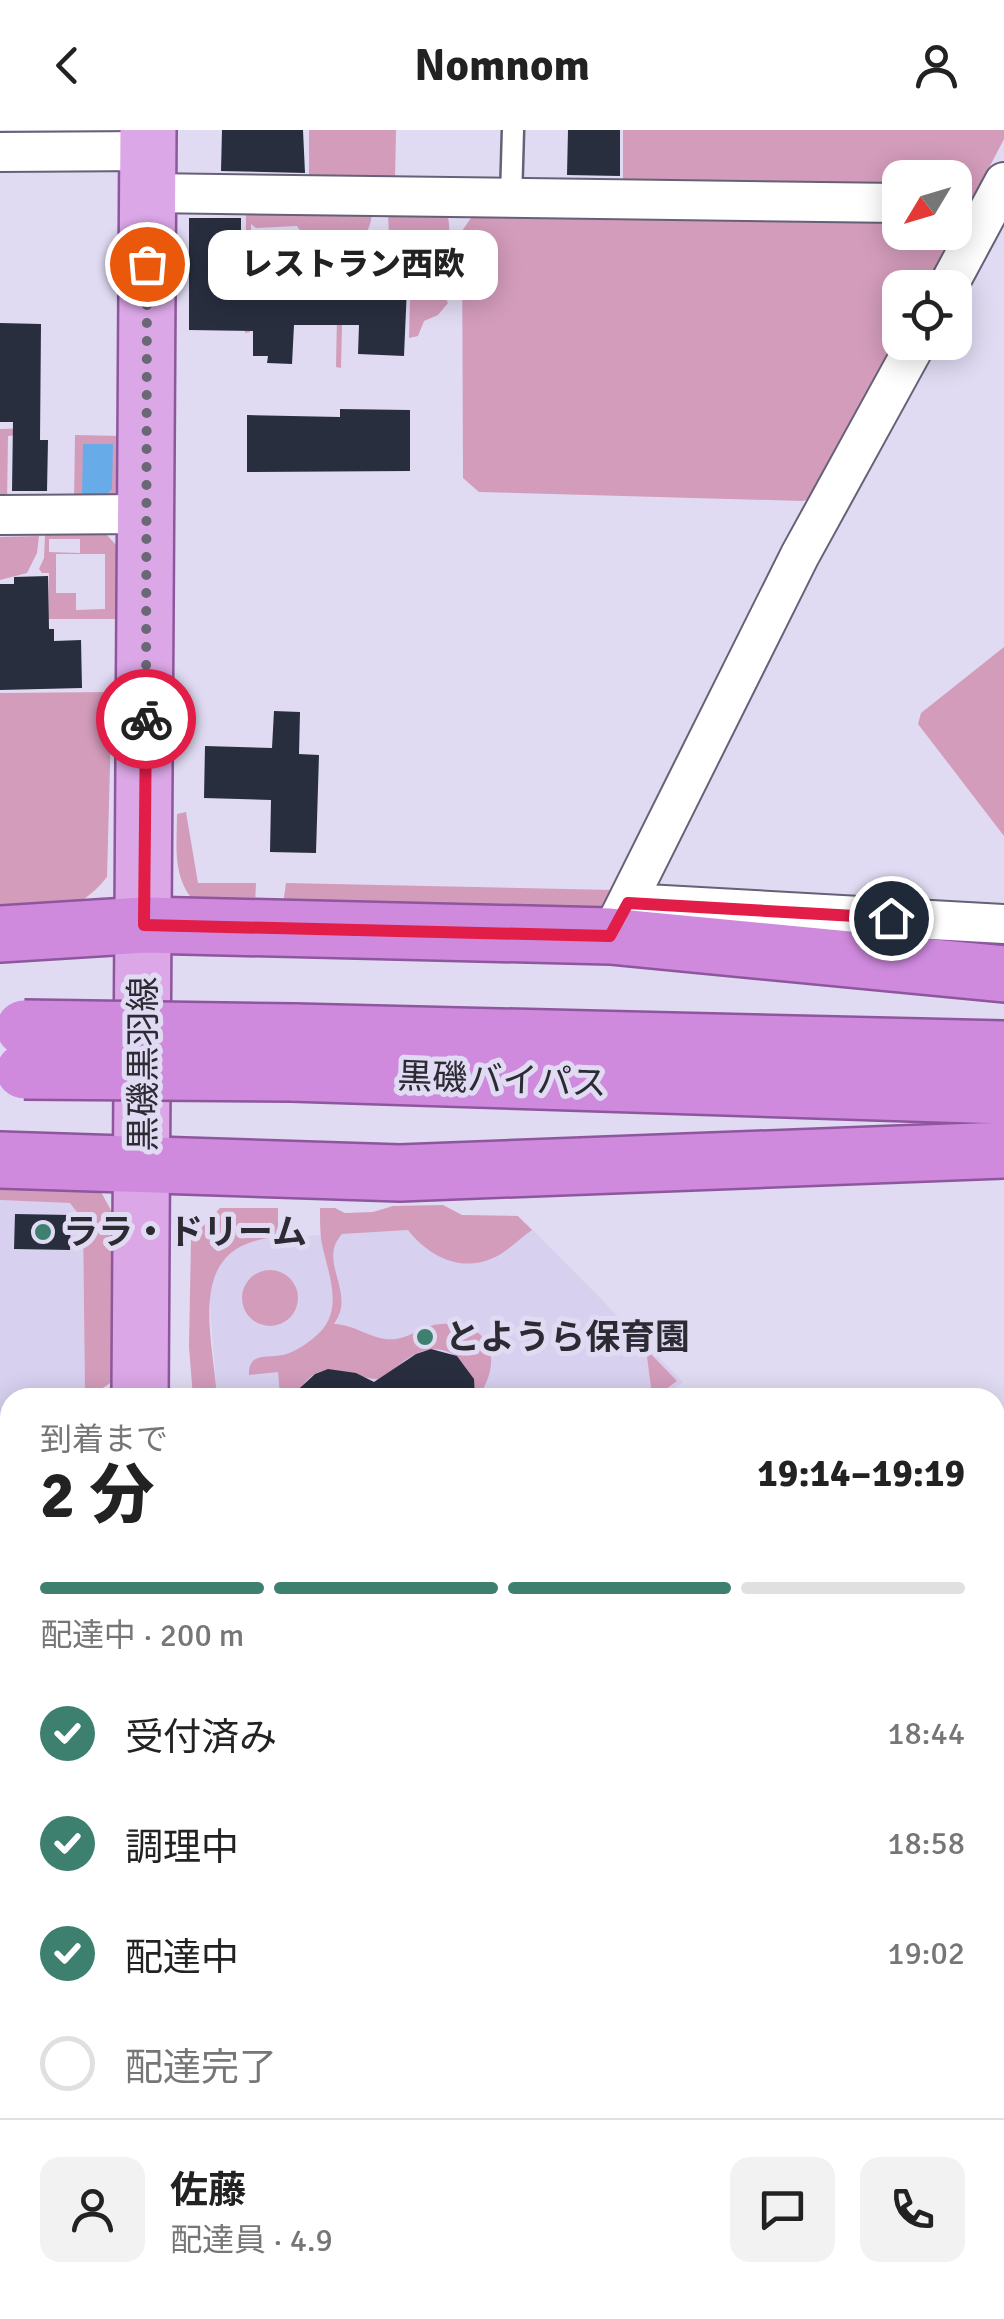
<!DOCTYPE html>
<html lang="ja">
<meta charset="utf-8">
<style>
:root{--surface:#fff;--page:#f2f2f2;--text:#222;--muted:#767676;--line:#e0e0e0;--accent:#3e8070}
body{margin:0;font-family:Signika,"Noto Sans JP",sans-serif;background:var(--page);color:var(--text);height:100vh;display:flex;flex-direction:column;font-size:38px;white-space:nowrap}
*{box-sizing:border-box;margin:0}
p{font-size:32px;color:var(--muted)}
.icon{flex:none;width:55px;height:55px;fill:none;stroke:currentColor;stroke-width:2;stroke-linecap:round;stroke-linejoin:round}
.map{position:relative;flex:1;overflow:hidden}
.side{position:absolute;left:0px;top:1258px;width:1005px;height:932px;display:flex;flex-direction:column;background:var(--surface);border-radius:30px 30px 0 0;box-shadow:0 5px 25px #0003}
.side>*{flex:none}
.needle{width:65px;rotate:232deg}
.controls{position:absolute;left:882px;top:30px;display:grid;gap:20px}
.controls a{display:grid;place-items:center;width:90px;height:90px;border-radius:20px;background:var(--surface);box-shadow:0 5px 25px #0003;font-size:50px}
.pin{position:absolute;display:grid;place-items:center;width:85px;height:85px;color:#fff;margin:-42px;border:5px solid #fff;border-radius:50%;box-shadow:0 2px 10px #0007}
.courier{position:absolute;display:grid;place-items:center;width:100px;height:100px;margin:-50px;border:8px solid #e11d48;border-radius:50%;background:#fff;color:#222;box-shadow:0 2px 12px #0007}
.bubble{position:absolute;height:70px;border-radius:20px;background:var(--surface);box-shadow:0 5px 25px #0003;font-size:32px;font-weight:800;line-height:70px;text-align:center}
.headline em{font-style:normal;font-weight:800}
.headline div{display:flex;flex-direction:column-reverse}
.headline{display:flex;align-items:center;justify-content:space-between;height:170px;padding:0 40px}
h1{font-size:65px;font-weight:800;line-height:75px}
.bar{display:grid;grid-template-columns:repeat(4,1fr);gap:15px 10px;align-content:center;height:120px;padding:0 40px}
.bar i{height:12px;border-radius:8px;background:var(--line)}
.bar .current{background:var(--accent)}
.bar p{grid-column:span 4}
.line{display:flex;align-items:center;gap:25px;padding:0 40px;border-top:2px solid var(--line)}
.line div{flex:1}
.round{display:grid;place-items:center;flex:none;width:105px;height:105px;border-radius:20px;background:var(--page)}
ol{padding:0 40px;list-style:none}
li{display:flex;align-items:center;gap:30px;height:110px}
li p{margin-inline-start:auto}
li .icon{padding:10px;border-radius:50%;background:var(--accent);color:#fff;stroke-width:4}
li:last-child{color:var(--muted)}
li i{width:55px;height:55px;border:5px solid var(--line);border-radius:50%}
header{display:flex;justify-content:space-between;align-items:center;height:130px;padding:0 40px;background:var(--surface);font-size:45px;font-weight:800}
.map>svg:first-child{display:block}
.built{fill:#d7d0ef}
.green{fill:#d39cbb;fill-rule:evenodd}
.water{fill:#68abe9}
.building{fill:#292e3f}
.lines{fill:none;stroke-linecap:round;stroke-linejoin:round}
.service-casing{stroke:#666176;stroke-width:25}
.minor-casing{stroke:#666176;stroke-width:42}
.tertiary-casing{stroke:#666176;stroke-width:52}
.primary-casing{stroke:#8e569d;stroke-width:60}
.trunk-casing{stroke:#8e569d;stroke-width:60}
.service{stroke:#fff;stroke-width:20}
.minor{stroke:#fff;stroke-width:38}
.tertiary{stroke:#fff;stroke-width:48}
.primary{stroke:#dba7e6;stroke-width:55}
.trunk{stroke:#cf8ade;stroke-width:55}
.trunk-bridge-casing{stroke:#8e569d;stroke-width:60;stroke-linecap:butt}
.trunk-bridge{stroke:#cf8ade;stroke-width:55}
.done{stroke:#6b6876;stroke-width:10;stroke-dasharray:0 18}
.route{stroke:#e11d48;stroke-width:12}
.poi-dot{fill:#3e8070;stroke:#e0dbf2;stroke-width:4}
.labels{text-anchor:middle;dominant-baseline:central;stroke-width:10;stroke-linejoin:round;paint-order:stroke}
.street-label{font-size:35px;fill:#2c2a33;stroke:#e0dbf2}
.poi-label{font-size:35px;font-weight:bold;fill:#2c2a33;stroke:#e0dbf2;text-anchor:start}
</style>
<header><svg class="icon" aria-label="back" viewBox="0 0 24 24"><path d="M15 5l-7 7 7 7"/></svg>Nomnom<svg class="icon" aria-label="person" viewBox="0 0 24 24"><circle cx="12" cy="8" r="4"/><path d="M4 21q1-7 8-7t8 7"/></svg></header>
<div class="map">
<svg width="1004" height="2189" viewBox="0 0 1004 2189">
<rect width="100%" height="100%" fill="#e0dbf2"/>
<path class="built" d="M 0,1070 L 70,1073 L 83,1090 L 85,1267 L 10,1268 L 10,2180 L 20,2180 L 20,2189 L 0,2189 Z
M 526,1093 L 683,1252 L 662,1268 L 217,1267 L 205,1112 Z"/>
<path class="green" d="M 309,0 L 396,0 L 395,51 L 309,49 Z
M 623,0 L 1004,0 L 1004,9 L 927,157 L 900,158 L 900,210 L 819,366 L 803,371 L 479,362 L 463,348 L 462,101 L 475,82 L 624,81 L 643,51 L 623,49 ZM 900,48 L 955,48 L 955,102 L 900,102 Z
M 372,83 C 370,101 364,113 344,114 L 341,238 L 336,237 L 338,134 C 300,123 315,121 297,96 L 256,98 L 251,94 L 250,202 L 245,203 L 246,84 Z
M 388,83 L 447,83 C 452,102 449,115 434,128 L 420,126 L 409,111 L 389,107 Z
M 424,151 L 438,153 L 448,173 L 438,185 L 424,191 L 418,206 L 409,208 L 410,168 Z
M 32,298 L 31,304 L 8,306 L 7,372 L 0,372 L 0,299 Z
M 75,305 L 121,306 L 120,364 L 107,374 L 74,373 Z
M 106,404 L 119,418 L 118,489 L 48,489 L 49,443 L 42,443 L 39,439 L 44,428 L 45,405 ZM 49,409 L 80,409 L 80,423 L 49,422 ZM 56,424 L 105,424 L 105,479 L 76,480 L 76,463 L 56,463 Z
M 39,406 L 37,423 L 27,443 L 0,450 L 0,407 Z
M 1004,517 L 1004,706 L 918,594 L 921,583 Z
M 112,562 L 107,747 C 75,787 47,782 0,784 L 0,563 Z
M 186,682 L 198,753 L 256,753 L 255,775 L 192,769 C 172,744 177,714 177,684 Z
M 286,753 L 613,760 L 606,773 L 596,781 L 283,774 Z
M 0,1050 L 92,1056 L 101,1062 L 112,1082 L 111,1243 L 110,1253 L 100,1260 L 85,1263 L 83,1090 L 70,1073 L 0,1070 Z
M 443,1075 L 462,1085 L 518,1086 L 532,1100 C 519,1109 507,1122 493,1128 C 461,1143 428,1126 408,1100 L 342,1104 C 321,1127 345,1151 341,1178 C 340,1184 337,1189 334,1194 C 355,1194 374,1212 396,1209 C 411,1207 424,1195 441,1194 C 491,1191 504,1230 478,1267 L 475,1267 C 473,1238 452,1209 418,1223 C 403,1229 393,1242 379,1249 C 344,1247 319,1222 296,1266 L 280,1266 L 278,1242 L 249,1245 C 248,1222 267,1228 283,1225 C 296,1222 313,1210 322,1200 C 344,1175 326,1138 321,1109 C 320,1099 320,1088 320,1078 L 335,1078 L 345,1083 L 373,1082 L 393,1076 Z
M 220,1078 L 278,1078 L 278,1107 C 184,1114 212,1201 217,1267 L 193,1267 L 189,1217 L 191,1109 Z
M242 1168a28 28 0 1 1 56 0a28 28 0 1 1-56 0Z
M 646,1219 L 677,1251 L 655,1267 L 648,1267 L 651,1257 Z"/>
<path class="water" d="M 83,314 L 113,314 L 112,359 L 106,365 L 82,365 Z"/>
<path class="building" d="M 222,0 L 303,0 L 305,43 L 221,41 Z
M 568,0 L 620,0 L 620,46 L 567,45 Z
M 189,88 L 241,88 L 241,101 L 296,101 L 296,125 L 356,126 L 356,115 L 413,116 L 413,157 L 407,157 L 404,226 L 358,224 L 359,195 L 294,195 L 292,234 L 267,233 L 268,226 L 253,226 L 253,201 L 189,200 Z
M 0,193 L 41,194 L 40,310 L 48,310 L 47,361 L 12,361 L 13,292 L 0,292 Z
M 340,279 L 410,280 L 410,341 L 247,342 L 247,285 L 340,287 Z
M 48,446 L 49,499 L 54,499 L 54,511 L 81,510 L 82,558 L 0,560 L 0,454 L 14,454 L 14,447 Z
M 274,581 L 300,582 L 299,624 L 319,625 L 316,723 L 270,722 L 271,670 L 204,668 L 205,616 L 272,618 Z
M 15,1084 L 71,1085 L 70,1120 L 14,1119 Z
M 431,1219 L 457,1226 L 474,1249 L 475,1268 L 289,1268 L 315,1244 L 328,1239 L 356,1243 L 374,1252 L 416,1224 Z"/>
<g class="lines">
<g class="service-casing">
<path id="service" d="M 511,68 L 513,0"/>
</g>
<g class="minor-casing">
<path id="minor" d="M 0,22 L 147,21
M 147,63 L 900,73
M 947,158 L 1004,52
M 0,385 L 147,384
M 628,773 L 1004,794
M 610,806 L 800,425 L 917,212"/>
</g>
<g class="tertiary-casing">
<path id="tertiary" d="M 995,1776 L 1004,1770
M 313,2189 L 336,2180"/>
</g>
<g class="primary-casing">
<path id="primary" d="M 140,1268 L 148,0
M 135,2180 L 135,2189"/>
</g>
<g class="trunk-casing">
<path id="trunk" d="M 0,804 L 144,795 L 610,806 L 1004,844
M 295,902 L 1004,919
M 291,943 L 1004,966
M 0,1030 L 400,1043 L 1004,1020"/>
</g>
<use href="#service" class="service"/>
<use href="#minor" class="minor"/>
<use href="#tertiary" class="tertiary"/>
<use href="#primary" class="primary"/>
<use href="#trunk" class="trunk"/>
<g class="trunk-bridge-casing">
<path id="trunk-bridge" d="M 24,898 L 295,902
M 24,941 L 291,943"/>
</g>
<use href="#trunk-bridge" class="trunk-bridge"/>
</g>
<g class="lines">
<path class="done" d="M 146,589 L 147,134"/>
<path class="route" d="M 146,589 L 144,795 L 610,806 L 628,773 L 891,788"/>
</g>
<g class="poi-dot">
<circle cx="43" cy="1102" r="10"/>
<circle cx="425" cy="1207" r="10"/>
</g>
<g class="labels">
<g class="street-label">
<text transform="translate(143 934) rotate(-90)">黒磯黒羽線</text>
<text transform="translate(502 950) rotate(2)">黒磯バイパス</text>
</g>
<g class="poi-label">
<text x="63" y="1102">ララ・ドリーム</text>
<text x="445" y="1207">とようら保育園</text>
</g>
</g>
</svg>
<div class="controls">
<a><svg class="needle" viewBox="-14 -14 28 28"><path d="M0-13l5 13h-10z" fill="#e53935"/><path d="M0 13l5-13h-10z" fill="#767676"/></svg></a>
<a><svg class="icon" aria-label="locate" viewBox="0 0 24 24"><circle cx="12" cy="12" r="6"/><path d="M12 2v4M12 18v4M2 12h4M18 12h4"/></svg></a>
</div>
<div class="pin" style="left:147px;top:134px;background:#ea580c"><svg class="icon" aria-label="bag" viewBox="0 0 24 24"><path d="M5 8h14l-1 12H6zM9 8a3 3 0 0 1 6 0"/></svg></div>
<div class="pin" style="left:891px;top:788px;background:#1f2937"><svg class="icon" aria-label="home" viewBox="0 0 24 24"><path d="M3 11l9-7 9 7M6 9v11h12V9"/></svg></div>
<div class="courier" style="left:146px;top:589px"><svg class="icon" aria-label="bike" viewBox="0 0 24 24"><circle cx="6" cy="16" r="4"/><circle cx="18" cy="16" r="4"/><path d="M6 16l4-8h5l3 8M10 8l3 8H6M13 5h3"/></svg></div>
<div class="bubble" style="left:208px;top:100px;width:290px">レストラン西欧</div>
<section class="side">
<div class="headline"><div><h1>2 分</h1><p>到着まで</p></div><em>19:14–19:19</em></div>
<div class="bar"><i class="current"></i><i class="current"></i><i class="current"></i><i></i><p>配達中 · 200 m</p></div>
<ol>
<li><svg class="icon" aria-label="check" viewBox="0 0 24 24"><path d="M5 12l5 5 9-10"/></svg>受付済み<p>18:44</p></li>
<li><svg class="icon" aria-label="check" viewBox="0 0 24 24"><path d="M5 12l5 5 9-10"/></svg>調理中<p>18:58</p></li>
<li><svg class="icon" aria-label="check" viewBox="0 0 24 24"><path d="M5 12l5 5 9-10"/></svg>配達中<p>19:02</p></li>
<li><i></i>配達完了</li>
</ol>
<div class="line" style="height:180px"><a class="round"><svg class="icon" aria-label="person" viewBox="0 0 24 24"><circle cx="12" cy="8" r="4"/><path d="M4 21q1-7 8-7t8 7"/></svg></a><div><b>佐藤</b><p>配達員 · 4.9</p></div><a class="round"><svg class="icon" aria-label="chat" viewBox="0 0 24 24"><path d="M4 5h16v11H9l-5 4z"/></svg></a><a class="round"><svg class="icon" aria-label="phone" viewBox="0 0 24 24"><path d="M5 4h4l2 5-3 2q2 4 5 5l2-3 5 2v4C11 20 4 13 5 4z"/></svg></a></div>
</section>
</div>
